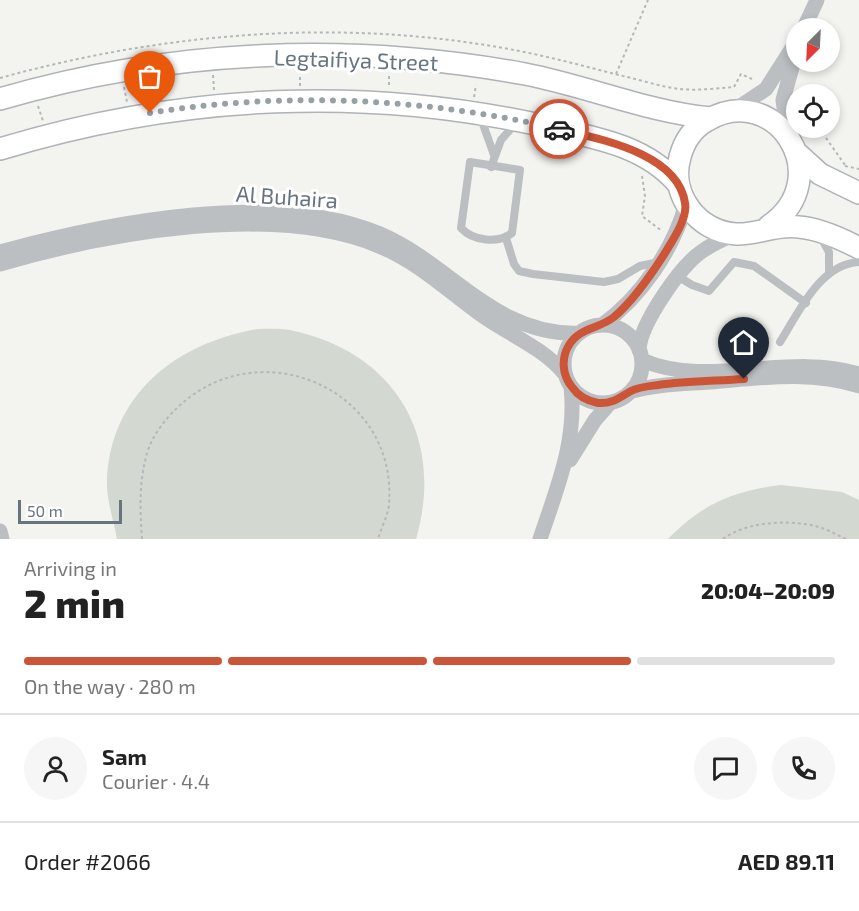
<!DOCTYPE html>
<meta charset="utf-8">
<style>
:root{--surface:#fff;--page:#f6f6f6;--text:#222;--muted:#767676;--line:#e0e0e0;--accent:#cc5537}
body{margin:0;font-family:"Exo 2",sans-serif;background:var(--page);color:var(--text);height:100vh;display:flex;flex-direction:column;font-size:22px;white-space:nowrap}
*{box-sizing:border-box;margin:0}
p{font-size:20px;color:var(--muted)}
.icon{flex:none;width:33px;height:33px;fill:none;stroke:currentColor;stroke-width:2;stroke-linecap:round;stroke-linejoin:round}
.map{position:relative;height:539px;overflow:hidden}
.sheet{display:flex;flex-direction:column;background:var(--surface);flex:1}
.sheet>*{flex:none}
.needle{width:39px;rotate:204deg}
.buttons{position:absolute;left:786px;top:18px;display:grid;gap:12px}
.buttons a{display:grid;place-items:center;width:54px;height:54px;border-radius:50%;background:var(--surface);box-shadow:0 3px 9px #0003;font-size:30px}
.scale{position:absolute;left:18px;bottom:15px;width:104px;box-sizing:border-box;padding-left:6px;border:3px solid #66747d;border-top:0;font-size:16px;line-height:21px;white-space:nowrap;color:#66747d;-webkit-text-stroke:4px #fff;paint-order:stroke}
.pin{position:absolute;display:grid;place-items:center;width:51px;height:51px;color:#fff;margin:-62px -26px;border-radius:50% 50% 50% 0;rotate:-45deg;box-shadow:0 0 6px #0007}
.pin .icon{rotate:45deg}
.courier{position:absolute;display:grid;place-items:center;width:60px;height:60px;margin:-30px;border:4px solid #cc5537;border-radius:50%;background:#fff;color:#222;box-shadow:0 2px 8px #0007}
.summary em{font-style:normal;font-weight:800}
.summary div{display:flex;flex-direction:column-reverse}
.summary{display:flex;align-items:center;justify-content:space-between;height:102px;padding:0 24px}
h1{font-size:39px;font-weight:800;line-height:45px}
.bar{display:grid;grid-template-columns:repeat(4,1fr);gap:9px 6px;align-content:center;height:72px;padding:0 24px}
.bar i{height:8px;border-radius:4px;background:var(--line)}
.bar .current{background:var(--accent)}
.bar p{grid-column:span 4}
.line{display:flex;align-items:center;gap:15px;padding:0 24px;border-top:2px solid var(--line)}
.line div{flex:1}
.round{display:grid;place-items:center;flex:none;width:63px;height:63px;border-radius:32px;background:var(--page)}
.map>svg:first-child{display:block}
.green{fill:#d3d8d0}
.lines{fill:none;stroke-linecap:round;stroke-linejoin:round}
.secondary-casing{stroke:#aeb3b6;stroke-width:24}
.path{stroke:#b5b8ba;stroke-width:2;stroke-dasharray:3 3;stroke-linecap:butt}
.lane{stroke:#bbbfc1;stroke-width:8}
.street{stroke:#bbbfc1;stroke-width:15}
.secondary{stroke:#fff;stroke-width:21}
.done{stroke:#97a0a5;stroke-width:6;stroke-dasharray:0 10.8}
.route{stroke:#cc5537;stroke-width:8}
.labels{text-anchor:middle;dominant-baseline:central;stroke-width:6;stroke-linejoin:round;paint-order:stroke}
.street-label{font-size:22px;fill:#66747d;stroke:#fff}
</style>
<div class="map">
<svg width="859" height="539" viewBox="0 0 859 539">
<rect width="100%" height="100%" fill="#f3f3f0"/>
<path class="green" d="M 258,329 C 269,329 283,328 294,331 C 397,354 445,439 416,539 L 117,539 C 114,521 106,499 107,480 C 111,393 177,343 258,329 Z
M 781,485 L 842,492 L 859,500 L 859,539 L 668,539 C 702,504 733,491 781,485 Z"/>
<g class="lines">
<g class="secondary-casing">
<path id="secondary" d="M 0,99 C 171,49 350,42 525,74 C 587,86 648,112 711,118
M 0,149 C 180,94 369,85 553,128 C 598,138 647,147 678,184
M 798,154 L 820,174 L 859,193
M 769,226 C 839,178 775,79 706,121 C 692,129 684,142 680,157 C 669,194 698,232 736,234 C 758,235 774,224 799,227 C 820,229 840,238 859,248"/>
</g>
<path class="path" d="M 616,74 L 648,0
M 213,75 L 214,90
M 0,78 C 163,33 336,18 503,48 C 544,55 583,66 623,76 C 641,80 661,87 680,89 C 698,91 717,88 734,87 L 741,74 L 752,79
M 389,85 L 389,73
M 300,86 L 300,74
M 124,87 L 127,102
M 474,97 L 476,85
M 38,106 L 43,121
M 560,111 L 563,99
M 819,128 L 845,165
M 845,166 L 859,169
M 642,176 L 645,196 L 642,216 L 662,231
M 142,539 C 140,511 139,484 146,457 C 150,439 164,420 177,408 C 259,329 398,389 389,504 C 388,516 381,528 378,539
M 723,539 C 746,522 783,520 811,525 C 823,527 835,534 846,539"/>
<path class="lane" d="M 480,116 L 494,155
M 470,162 L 520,170 L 512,233 C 498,244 473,241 461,228 Z
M 491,167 L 501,140 L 516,123
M 820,236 L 829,252 L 829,271
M 506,238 L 514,264 L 519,271 L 533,274 L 604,282 L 618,279 L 640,266 L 659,262
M 679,277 L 692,285 L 709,291 L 734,262 L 754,266 L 806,303
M 780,342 C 799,312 820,264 859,262"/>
<path class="street" d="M 804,28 L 817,0
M 733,111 L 766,89 L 796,42
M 788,137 L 783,100 L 796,53
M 0,252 C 106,223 276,189 380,234 C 452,265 496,337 580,333
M 0,264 C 107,233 274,202 379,246 C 418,262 447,290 480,314 C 509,335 541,346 565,374
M 602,325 C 641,297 673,250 686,204
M564 364a39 39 0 1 1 78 0a39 39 0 1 1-78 0Z
M 639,350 C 640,324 680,267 701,252 C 712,244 723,239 735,234
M 642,360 C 708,389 788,352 859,374
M 632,391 C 658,384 683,384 710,382 C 759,378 811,370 859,386
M 570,460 L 595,420 L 610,403
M 0,531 L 2,539
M 540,539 C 557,488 577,441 571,387"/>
<use href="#secondary" class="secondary"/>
</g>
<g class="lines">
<path class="done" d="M 150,113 C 286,91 425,98 559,129"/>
<path class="route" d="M 559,129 C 599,139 678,153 685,203 C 688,218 672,241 665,253 C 651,275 634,300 614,317 C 599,329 580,327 569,345 C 561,358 562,375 572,387 C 578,396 588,401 598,403 C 613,404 620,397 631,391 C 638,387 650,386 658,385 C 686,381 716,381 744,379"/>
</g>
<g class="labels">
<g class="street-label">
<text transform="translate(356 59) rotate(2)">Legtaifiya Street</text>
<text transform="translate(287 196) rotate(4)">Al Buhaira</text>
</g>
</g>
</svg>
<div class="buttons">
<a><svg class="needle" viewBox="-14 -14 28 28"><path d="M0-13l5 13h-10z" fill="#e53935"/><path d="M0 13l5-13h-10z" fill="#767676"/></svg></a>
<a><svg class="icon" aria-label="locate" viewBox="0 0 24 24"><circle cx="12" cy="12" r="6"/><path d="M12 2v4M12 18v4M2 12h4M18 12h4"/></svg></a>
</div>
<div class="scale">50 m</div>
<div class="pin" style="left:150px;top:113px;background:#ea580c"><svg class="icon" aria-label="bag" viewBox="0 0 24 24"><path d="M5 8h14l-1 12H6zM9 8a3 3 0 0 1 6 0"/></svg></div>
<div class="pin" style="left:744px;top:379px;background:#1f2937"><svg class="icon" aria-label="home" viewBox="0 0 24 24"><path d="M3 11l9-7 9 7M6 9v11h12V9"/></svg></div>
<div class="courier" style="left:559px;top:129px"><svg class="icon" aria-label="car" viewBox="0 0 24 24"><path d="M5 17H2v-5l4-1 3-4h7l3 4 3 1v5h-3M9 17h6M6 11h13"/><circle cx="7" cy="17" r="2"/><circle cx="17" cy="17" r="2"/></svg></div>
</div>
<section class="sheet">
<div class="summary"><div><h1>2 min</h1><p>Arriving in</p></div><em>20:04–20:09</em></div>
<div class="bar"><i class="current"></i><i class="current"></i><i class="current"></i><i></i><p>On the way · 280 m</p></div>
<div class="line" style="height:108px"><a class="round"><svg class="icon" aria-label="person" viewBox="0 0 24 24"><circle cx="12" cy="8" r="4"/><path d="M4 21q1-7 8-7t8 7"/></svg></a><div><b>Sam</b><p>Courier · 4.4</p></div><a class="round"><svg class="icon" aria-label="chat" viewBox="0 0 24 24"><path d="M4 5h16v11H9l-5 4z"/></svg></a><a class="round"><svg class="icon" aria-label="phone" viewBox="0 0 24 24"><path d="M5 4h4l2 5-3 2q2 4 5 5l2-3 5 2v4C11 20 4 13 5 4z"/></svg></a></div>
<div class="line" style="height:78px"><div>Order #2066</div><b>AED 89.11</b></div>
</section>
